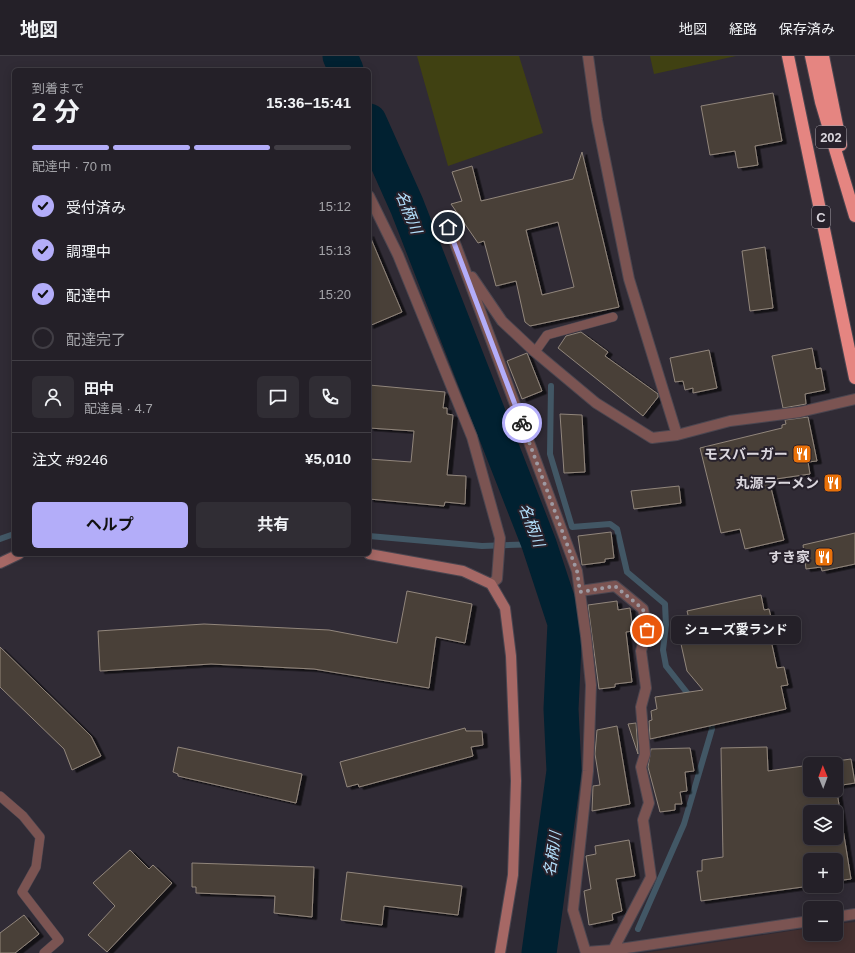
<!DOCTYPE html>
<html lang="ja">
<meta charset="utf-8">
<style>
:root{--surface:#242028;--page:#302d34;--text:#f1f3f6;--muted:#a3a3a8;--line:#413e45;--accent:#b3adf9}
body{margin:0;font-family:Arial,"Noto Sans JP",sans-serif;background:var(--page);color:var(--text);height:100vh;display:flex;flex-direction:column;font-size:15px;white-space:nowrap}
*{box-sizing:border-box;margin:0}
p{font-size:13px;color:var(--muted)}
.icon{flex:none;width:22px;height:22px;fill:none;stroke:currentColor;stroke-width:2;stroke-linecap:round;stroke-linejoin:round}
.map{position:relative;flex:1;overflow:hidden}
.side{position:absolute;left:12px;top:12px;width:359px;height:488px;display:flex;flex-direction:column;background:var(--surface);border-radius:6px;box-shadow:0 2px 10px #0003,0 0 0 1px var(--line)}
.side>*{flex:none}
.needle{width:26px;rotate:359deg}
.controls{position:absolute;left:803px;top:701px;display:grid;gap:8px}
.controls a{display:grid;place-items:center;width:40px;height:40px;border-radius:6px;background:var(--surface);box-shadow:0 2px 10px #0003,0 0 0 1px var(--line);font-size:20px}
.pin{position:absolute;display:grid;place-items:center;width:34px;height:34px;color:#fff;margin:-17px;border:2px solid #fff;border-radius:50%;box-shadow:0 1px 4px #0007}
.courier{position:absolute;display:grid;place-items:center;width:40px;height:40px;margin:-20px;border:3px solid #b3adf9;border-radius:50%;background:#fff;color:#222;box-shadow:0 1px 5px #0007}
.bubble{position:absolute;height:28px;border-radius:6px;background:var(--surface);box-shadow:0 2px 10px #0003,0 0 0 1px var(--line);font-size:13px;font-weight:700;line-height:28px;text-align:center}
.overview em{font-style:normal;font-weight:700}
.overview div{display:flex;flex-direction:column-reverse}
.overview{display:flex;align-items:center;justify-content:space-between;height:68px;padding:0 20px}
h1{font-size:26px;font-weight:700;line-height:30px}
.bar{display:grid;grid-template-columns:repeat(4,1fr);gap:6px 4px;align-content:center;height:48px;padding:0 20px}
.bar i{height:5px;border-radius:3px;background:var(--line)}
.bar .on{background:var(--accent)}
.bar p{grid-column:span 4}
.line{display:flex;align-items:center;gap:10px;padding:0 20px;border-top:1px solid var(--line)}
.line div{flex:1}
.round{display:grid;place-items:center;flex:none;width:42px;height:42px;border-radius:6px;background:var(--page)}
ol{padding:0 20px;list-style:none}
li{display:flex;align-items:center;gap:12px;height:44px}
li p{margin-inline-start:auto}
li .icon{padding:4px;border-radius:50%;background:var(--accent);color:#111;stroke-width:4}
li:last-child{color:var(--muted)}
li i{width:22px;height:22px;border:2px solid var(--line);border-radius:50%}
.button{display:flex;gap:8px;margin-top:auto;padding:8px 20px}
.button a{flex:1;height:46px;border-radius:6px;background:var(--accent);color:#111;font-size:16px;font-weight:700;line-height:46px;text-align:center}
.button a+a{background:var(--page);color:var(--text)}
header{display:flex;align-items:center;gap:24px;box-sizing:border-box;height:56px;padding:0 20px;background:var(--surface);border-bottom:1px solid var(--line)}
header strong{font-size:19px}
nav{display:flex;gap:22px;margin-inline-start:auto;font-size:14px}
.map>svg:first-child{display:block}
.education{fill:#432f2f}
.green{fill:#404112}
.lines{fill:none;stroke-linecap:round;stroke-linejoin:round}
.stream{stroke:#425765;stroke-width:6}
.river{stroke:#012131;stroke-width:35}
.building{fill:#4a4037;stroke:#91867c;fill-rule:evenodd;filter:url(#shadow)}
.lane-casing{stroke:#4b4650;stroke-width:10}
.street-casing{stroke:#4b4650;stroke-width:12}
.secondary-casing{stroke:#4b4650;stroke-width:12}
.highway-casing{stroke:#4b4650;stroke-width:14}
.lane{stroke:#7b5452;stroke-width:9}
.street{stroke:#7b5452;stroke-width:10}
.secondary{stroke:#a66865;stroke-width:10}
.highway{stroke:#e58581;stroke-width:12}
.done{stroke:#9e9aa2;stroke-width:4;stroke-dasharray:0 7.2}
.route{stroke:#b3adf9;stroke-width:5}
.labels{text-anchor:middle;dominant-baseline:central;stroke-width:4;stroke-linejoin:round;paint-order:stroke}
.shield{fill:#27212b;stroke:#a4a0a8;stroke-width:1}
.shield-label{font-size:13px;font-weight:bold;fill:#dad6dd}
.poi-label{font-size:14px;font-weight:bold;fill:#dad6dd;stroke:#27212b;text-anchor:end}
.water-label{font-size:15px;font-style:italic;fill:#b4e0fc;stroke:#27212b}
</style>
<header>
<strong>地図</strong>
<nav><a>地図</a><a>経路</a><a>保存済み</a></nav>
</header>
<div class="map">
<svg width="855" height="897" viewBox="0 0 855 897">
<defs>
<filter id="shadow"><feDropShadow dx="4.5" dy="2.5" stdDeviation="0" flood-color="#0009"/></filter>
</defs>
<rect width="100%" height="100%" fill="#302b35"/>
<path class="education" d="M 855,866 L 855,897 L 644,897 L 810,872 L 810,878 L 836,878 L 836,868 Z"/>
<path class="green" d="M 417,0 L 519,0 L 543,77 L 448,110 Z
M 650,0 L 736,0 L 654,18 Z"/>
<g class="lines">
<path class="stream" d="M 551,330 L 550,398 L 572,471 L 610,468 L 617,473 L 627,516 L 665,548 L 666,569 L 663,594 L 666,610 L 692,643
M 369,480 L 482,490 L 539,488
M 0,483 L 14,478
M 638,873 L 684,768 L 712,673 L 710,662"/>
<path class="river" d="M 340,0 L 346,14
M 369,65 L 407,150 L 539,488 L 565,567 L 561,653 L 564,715 L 539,897"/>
</g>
<path class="building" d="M 773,37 L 782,85 L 755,90 L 758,109 L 738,112 L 735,95 L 710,99 L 701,50 Z
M 582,96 L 619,251 L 530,270 L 525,266 L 516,225 L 496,230 L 484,185 L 478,187 L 451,148 L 462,145 L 452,116 L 472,110 L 481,145 L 573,123 ZM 558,166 L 574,231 L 542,239 L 526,174 Z
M 369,178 L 402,256 L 369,270 Z
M 765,191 L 773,252 L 750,255 L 742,195 Z
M 581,276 L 608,296 L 605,300 L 658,338 L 658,341 L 643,360 L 558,292 L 566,280 Z
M 812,292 L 816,313 L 821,312 L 825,334 L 805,338 L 806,348 L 783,352 L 772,300 Z
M 709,294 L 717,332 L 693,337 L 693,332 L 685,334 L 683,325 L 675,326 L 670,302 Z
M 527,297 L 542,335 L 522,343 L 507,305 Z
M 369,329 L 445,336 L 443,352 L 447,352 L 447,358 L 453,359 L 447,419 L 466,420 L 465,448 L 445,446 L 444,450 L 369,443 L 369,403 L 411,406 L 414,375 L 369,372 Z
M 560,358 L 582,359 L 585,416 L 564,417 Z
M 808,361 L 817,405 L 808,406 L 810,418 L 769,424 L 784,484 L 745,493 L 740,473 L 721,477 L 700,392 L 782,372 L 782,369 L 786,368 L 785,364 Z
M 679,430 L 681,447 L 634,453 L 631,435 Z
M 611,476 L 614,502 L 605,503 L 605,506 L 582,509 L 578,480 Z
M 855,477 L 855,508 L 822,515 L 821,511 L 806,513 L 803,489 Z
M 407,535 L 472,548 L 465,587 L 436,581 L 429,632 L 314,613 L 211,608 L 100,615 L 98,575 L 204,568 L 329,574 L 397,587 Z
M 761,539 L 764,554 L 769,553 L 774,574 L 769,575 L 777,612 L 784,611 L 788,629 L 781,630 L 786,653 L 650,683 L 649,665 L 652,664 L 651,655 L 657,653 L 655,641 L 703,634 L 687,615 L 677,570 L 690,567 L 687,555 Z
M 617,545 L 618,554 L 630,552 L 633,575 L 626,576 L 632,626 L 615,628 L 615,631 L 599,633 L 588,549 Z
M 0,591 L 91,680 L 101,700 L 72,714 L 64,693 L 0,631 Z
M 636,667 L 638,697 L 638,698 L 628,668 Z
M 617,670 L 630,748 L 592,755 L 593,730 L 600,729 L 595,698 L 597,674 Z
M 465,672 L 466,675 L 482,675 L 483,689 L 471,691 L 473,700 L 359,731 L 358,728 L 347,731 L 340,706 Z
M 178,691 L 302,718 L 296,747 L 178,720 L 178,718 L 173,716 Z
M 767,691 L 768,715 L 810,709 L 810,734 L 836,734 L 836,730 L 851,823 L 836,825 L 836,804 L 810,804 L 810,830 L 701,845 L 697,815 L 702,815 L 702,804 L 723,801 L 721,692 ZM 810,756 L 836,756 L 836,782 L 810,782 Z
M 690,692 L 694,715 L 685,716 L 687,735 L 680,736 L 682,748 L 675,748 L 675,754 L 660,756 L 648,711 L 651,693 Z
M 851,703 L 855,727 L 836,730 L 836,708 L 815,708 Z
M 629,784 L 635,820 L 616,823 L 622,855 L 612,858 L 613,864 L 589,869 L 584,835 L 591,833 L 586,800 L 596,798 L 595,790 Z
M 130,794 L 149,813 L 153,809 L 172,827 L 107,896 L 88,879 L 115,850 L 93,827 Z
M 192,807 L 314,811 L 312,861 L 274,857 L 275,840 L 196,837 L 196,831 L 192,831 Z
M 347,816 L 462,830 L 458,859 L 384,850 L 382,869 L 341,864 Z
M 24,859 L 39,878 L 15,897 L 0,897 L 0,877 Z"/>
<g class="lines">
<g class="lane-casing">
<path id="lane" d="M 535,296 L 547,279 L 613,261
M 0,740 L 23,760 L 40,781 L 36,811 L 22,836 L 59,884 L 44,897"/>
</g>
<g class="street-casing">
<path id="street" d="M 588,0 L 597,64 L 629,223 L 677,379
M 369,140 L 398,199 L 472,381 L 500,482 L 497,523 L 491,528
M 449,171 L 577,515 L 586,580 L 591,629 L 588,715 L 573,854 L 586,897
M 472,221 L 502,265 L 535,296 L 596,347 L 652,382 L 677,379 L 730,365 L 800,356 L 855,343
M 580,535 L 615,530 L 643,553 L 647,573 L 641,595 L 646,632 L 641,651 L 645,698 L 641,711 L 649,747 L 643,764 L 651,821 L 613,894
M 836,861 L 855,858
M 586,896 L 613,894 L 810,865"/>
</g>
<g class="secondary-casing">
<path id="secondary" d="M 369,498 L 463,515 L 491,528 L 505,552 L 511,600 L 516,725 L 513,819 L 500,897
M 0,507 L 19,498"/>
</g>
<g class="highway-casing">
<path id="highway" d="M 788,0 L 855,322
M 811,0 L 821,46 L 855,160
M 823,0 L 841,89"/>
</g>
<use href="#lane" class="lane"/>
<use href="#street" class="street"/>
<use href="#secondary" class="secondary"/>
<use href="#highway" class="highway"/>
</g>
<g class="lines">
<path class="done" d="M 522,367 L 577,515 L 580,536 L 615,530 L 643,553 L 647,574"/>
<path class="route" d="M 448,171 L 522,367"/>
</g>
<defs>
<g id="restaurant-square" transform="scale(1)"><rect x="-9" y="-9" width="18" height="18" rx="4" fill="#e8710a" stroke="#27212b"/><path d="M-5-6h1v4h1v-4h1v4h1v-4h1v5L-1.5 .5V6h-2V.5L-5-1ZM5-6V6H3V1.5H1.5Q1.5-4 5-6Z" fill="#fff"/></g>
</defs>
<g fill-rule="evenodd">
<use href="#restaurant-square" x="802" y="398"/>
<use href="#restaurant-square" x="833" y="427"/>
<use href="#restaurant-square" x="824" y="501"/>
</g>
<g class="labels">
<g class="shield">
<rect x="816" y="70" width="30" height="22" rx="3"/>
<rect x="812" y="150" width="18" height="22" rx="3"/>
</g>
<g class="shield-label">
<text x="831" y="81">202</text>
<text x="821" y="161">C</text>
</g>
<g class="poi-label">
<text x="788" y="398">モスバーガー</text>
<text x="819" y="427">丸源ラーメン</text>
<text x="810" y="501">すき家</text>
</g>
<g class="water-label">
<text transform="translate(409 156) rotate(68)">名柄川</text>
<text transform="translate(532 469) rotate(69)">名柄川</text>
<text transform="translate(552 798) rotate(-82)">名柄川</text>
</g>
</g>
</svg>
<div class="controls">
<a><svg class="needle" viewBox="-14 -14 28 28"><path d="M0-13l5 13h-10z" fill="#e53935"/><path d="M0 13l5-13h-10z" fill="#a3a3a8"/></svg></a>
<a><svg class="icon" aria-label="layers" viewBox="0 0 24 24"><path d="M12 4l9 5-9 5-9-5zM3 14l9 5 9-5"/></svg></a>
<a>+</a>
<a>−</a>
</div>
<div class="pin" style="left:647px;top:574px;background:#ea580c"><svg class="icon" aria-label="bag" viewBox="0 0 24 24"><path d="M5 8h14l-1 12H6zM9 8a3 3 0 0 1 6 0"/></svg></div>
<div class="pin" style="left:448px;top:171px;background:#1f2937"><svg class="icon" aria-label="home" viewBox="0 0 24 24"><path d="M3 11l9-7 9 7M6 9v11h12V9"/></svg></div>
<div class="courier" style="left:522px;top:367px"><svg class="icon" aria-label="bike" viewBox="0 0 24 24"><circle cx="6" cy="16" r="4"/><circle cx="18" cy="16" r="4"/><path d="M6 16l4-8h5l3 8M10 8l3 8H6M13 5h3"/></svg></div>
<div class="bubble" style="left:671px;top:560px;width:130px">シューズ愛ランド</div>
<section class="side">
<div class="overview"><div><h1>2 分</h1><p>到着まで</p></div><em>15:36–15:41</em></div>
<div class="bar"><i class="on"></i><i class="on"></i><i class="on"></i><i></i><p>配達中 · 70 m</p></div>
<ol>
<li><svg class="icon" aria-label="check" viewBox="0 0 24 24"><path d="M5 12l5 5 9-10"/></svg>受付済み<p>15:12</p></li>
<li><svg class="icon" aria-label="check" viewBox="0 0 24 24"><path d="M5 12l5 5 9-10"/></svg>調理中<p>15:13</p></li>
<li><svg class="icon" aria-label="check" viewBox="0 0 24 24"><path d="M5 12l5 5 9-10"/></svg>配達中<p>15:20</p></li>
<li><i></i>配達完了</li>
</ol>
<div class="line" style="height:72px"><a class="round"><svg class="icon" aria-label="person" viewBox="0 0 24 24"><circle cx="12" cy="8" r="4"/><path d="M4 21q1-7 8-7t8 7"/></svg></a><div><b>田中</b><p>配達員 · 4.7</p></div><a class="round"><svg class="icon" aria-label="chat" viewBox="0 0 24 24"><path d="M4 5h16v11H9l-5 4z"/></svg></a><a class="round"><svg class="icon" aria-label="phone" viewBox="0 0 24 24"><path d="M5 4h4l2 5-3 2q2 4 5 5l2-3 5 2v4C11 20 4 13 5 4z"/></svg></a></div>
<div class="line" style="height:52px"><div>注文 #9246</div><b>¥5,010</b></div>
<div class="button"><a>ヘルプ</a><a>共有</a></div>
</section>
</div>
